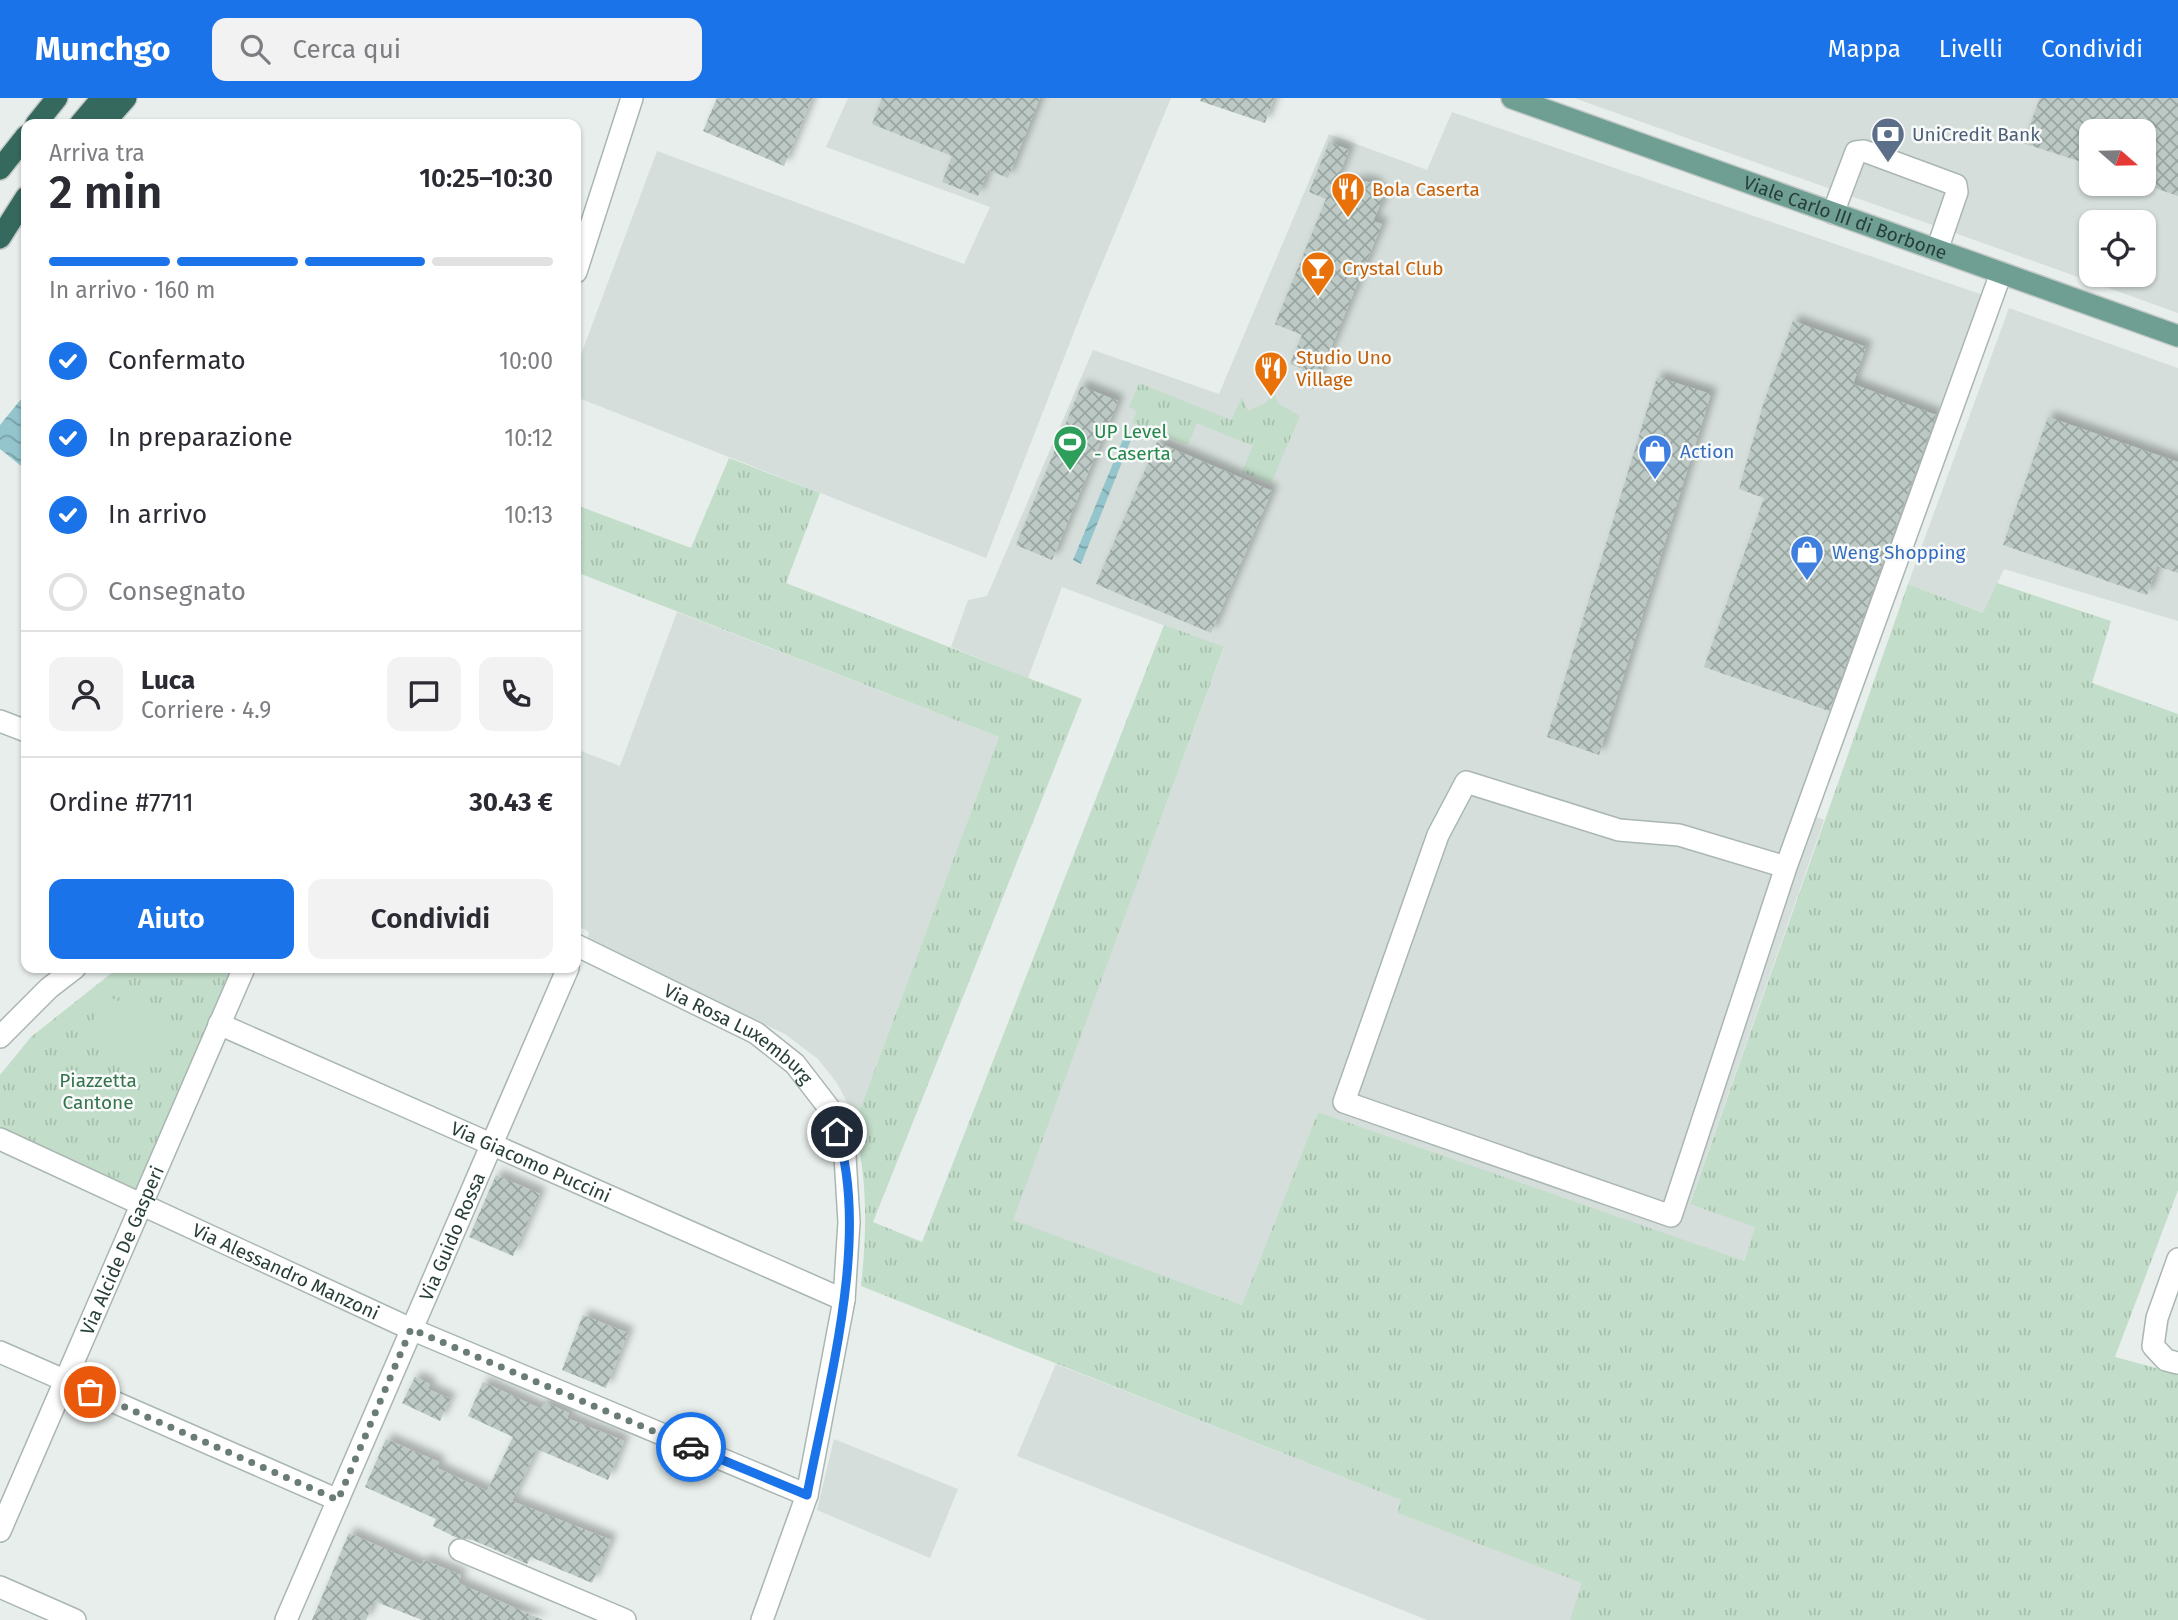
<!DOCTYPE html>
<html lang="it">
<meta charset="utf-8">
<style>
:root{--surface:#fff;--page:#f2f2f3;--text:#2b2b33;--muted:#7c7c81;--line:#e1e1e2;--accent:#1a73e8}
body{margin:0;font-family:"Fira Sans",sans-serif;background:var(--page);color:var(--text);height:100vh;display:flex;flex-direction:column;font-size:26px;white-space:nowrap}
*{box-sizing:border-box;margin:0}
p{font-size:23px;color:var(--muted)}
.icon{flex:none;width:38px;height:38px;fill:none;stroke:currentColor;stroke-width:2;stroke-linecap:round;stroke-linejoin:round}
.map{position:relative;flex:1;overflow:hidden}
.sheet{position:absolute;left:21px;top:21px;width:560px;height:854px;display:flex;flex-direction:column;background:var(--surface);border-radius:14px;box-shadow:0 2px 5px #0004}
.sheet>*{flex:none}
.needle{width:46px;rotate:110deg}
.fabs{position:absolute;left:2079px;top:21px;display:grid;gap:14px}
.fabs a{display:grid;place-items:center;width:77px;height:77px;border-radius:14px;background:var(--surface);box-shadow:0 2px 5px #0004;font-size:35px}
.pin{position:absolute;display:grid;place-items:center;width:60px;height:60px;color:#fff;margin:-30px;border:4px solid #fff;border-radius:50%;box-shadow:0 2px 7px #0007}
.courier{position:absolute;display:grid;place-items:center;width:70px;height:70px;margin:-35px;border:5px solid #1a73e8;border-radius:50%;background:#fff;color:#222;box-shadow:0 2px 9px #0007}
.summary em{font-style:normal;font-weight:600}
.summary div{display:flex;flex-direction:column-reverse}
.summary{display:flex;align-items:center;justify-content:space-between;height:119px;padding:0 28px}
h1{font-size:46px;font-weight:600;line-height:52px}
.bar{display:grid;grid-template-columns:repeat(4,1fr);gap:10px 7px;align-content:center;height:84px;padding:0 28px}
.bar i{height:9px;border-radius:5px;background:var(--line)}
.bar .active{background:var(--accent)}
.bar p{grid-column:span 4}
.line{display:flex;align-items:center;gap:18px;padding:0 28px;border-top:2px solid var(--line)}
.line div{flex:1}
.round{display:grid;place-items:center;flex:none;width:74px;height:74px;border-radius:14px;background:var(--page)}
ol{padding:0 28px;list-style:none}
li{display:flex;align-items:center;gap:21px;height:77px}
li p{margin-inline-start:auto}
li .icon{padding:7px;border-radius:50%;background:var(--accent);color:#fff;stroke-width:4}
li:last-child{color:var(--muted)}
li i{width:38px;height:38px;border:4px solid var(--line);border-radius:50%}
.action{display:flex;gap:14px;margin-top:auto;padding:14px 28px}
.action a{flex:1;height:80px;border-radius:14px;background:var(--accent);color:#fff;font-size:28px;font-weight:600;line-height:80px;text-align:center}
.action a+a{background:var(--page);color:var(--text)}
header{display:flex;align-items:center;gap:42px;box-sizing:border-box;height:98px;padding:0 35px;background:var(--accent);color:#fff}
header strong{font-size:33px}
nav{display:flex;gap:38px;margin-inline-start:auto;font-size:24px}
.search{width:490px;height:63px;background:var(--page);display:flex;align-items:center;gap:18px;box-sizing:border-box;padding:0 24px;border-radius:14px;color:var(--muted);font-size:26px}
.map>svg:first-child{display:block}
.built{fill:#d5deda;fill-rule:evenodd}
.grass{fill:url(#grass-tufts)}
.garden{fill:#c2ddc9}
.water{fill:url(#water-waves)}
.building{fill:url(#building-cross-hatch);filter:url(#shadow)}
.lines{fill:none;stroke-linecap:round;stroke-linejoin:round}
.minor-casing{stroke:#aab6b2;stroke-width:24}
.major-casing{stroke:#c3c9c7;stroke-width:24}
.highway-casing{stroke:#c3c9c7;stroke-width:24}
.minor{stroke:#fff;stroke-width:21}
.major{stroke:#6f9f93;stroke-width:21}
.highway{stroke:#35695e;stroke-width:21}
.done{stroke:#6a7c77;stroke-width:7;stroke-dasharray:0 12.6}
.route{stroke:#1a73e8;stroke-width:9}
.labels{text-anchor:middle;dominant-baseline:central;stroke-width:5;stroke-linejoin:round;paint-order:stroke}
.service-label{font-size:19px;fill:#4e5e75;stroke:#f7faf9;text-anchor:start}
.food-label{font-size:19px;fill:#c56008;stroke:#f7faf9;text-anchor:start}
.street-label{font-size:19px;fill:#273f38;stroke:#f7faf9}
.leisure-label{font-size:19px;fill:#27864d;stroke:#f7faf9;text-anchor:start}
.shop-label{font-size:19px;fill:#366cbe;stroke:#f7faf9;text-anchor:start}
.park-label{font-size:19px;fill:#34734c;stroke:#f7faf9}
</style>
<header>
<strong>Munchgo</strong>
<div class="search"><svg class="icon" aria-label="search" viewBox="0 0 24 24"><circle cx="10" cy="10" r="6"/><path d="M15 15l6 6"/></svg>Cerca qui</div>
<nav><a>Mappa</a><a>Livelli</a><a>Condividi</a></nav>
</header>
<div class="map">
<svg width="2178" height="1522" viewBox="0 0 2178 1522">
<defs>
<pattern id="grass-tufts" width="24" height="20" patternUnits="userSpaceOnUse" patternTransform="scale(1.75)"><rect width="24" height="20" fill="#c2ddc9"/><path d="M3 7l-1-3M5 7V3M7 7l1-3M15 17l-1-3M17 17v-4M19 17l1-3" fill="none" stroke="#a7bfad"/></pattern>
<pattern id="water-waves" width="16" height="10" patternUnits="userSpaceOnUse" patternTransform="scale(1.75)"><rect width="16" height="10" fill="#94c5cd"/><path d="M0 5q4-4 8 0t8 0" fill="none" stroke="#79a1a7"/></pattern>
<pattern id="building-cross-hatch" width="8" height="8" patternUnits="userSpaceOnUse" patternTransform="scale(1.75)"><rect width="8" height="8" fill="#bcc9c4"/><path d="M0 0l8 8M0 8l8-8" fill="none" stroke="#99a5a0"/></pattern>
<filter id="shadow"><feDropShadow dx="6" dy="-6" stdDeviation="3.5" flood-color="#0004"/></filter>
</defs>
<rect width="100%" height="100%" fill="#e7eeeb"/>
<path class="built" d="M 848,0 L 1171,0 L 1083,211 L 986,460 L 576,299 L 576,270 L 657,53 L 964,166 L 990,109 L 826,49 Z
M 1574,0 L 2178,0 L 2178,215 L 1955,135 ZM 2091,33 L 2144,33 L 2144,86 L 2091,86 ZM 2091,124 L 2144,124 L 2144,177 L 2091,177 Z
M 1452,14 L 1983,197 L 1796,711 L 1824,722 L 1690,1105 L 1756,1129 L 1743,1164 L 1318,1014 L 1242,1207 L 1012,1122 L 1224,550 L 1062,489 L 1028,580 L 951,549 L 968,502 L 987,498 L 1093,252 L 1219,296 L 1329,36 L 1427,72 Z
M 2009,210 L 2178,270 L 2178,523 L 2004,471 L 1984,515 L 1908,486 Z
M 677,514 L 999,639 L 854,1027 L 848,1006 L 837,985 L 818,961 L 785,936 L 587,844 L 589,834 L 576,827 L 576,651 L 620,668 Z
M 1056,1266 L 1401,1402 L 1397,1415 L 1583,1485 L 1570,1522 L 1427,1522 L 1017,1358 Z
M 834,1341 L 958,1391 L 930,1460 L 817,1412 Z"/>
<path class="grass" d="M 1139,285 L 1231,322 L 1242,299 L 1248,313 L 1266,305 L 1273,294 L 1279,306 L 1300,318 L 1271,385 L 1242,374 L 1253,348 L 1197,325 L 1188,347 L 1132,325 L 1137,313 L 1129,309 Z
M 729,360 L 820,395 L 786,485 L 1082,601 L 873,1124 L 922,1144 L 1164,527 L 1224,549 L 1013,1122 L 1242,1207 L 1318,1014 L 1744,1163 L 1755,1129 L 1690,1106 L 1908,486 L 1983,515 L 1997,485 L 2111,523 L 2092,585 L 2178,616 L 2178,1092 L 2115,1259 L 2178,1276 L 2178,1522 L 1570,1522 L 1582,1485 L 1397,1415 L 1401,1402 L 861,1188 C 867,1133 868,1081 854,1027 L 999,639 L 576,474 L 576,407 L 691,450 Z
M 118,870 L 244,870 L 141,1107 L 0,1041 L 0,977 L 31,939 Z"/>
<path class="garden" d="M 104,897 L 178,928 L 160,971 L 86,939 Z"/>
<path class="water" d="M 26,295 L 26,372 L 0,351 L 0,327 Z
M 1126,334 L 1133,337 L 1081,466 L 1073,462 Z"/>
<path class="building" d="M 717,0 L 812,0 L 784,68 L 703,33 Z
M 882,0 L 1040,0 L 1008,80 L 988,72 L 978,98 L 942,84 L 952,58 L 872,26 Z
M 1201,0 L 1274,0 L 1265,25 L 1200,3 Z
M 2040,0 L 2178,0 L 2178,98 L 2144,86 L 2144,33 L 2091,33 L 2091,67 L 2023,45 Z
M 1329,44 L 1349,52 L 1334,89 L 1362,83 L 1374,85 L 1383,100 L 1373,123 L 1382,126 L 1314,291 L 1298,284 L 1303,271 L 1290,266 L 1302,237 L 1275,226 L 1326,101 L 1309,94 Z
M 1793,223 L 1866,249 L 1853,286 L 1936,317 L 1829,613 L 1704,569 L 1764,400 L 1739,391 L 1763,307 Z
M 1657,279 L 1711,296 L 1599,657 L 1547,639 Z
M 1081,288 L 1118,303 L 1052,462 L 1016,447 Z
M 2048,319 L 2178,364 L 2178,475 L 2157,468 L 2147,497 L 2003,447 Z
M 1157,344 L 1272,393 L 1211,535 L 1096,486 Z
M 496,1077 L 540,1096 L 513,1158 L 469,1139 Z
M 583,1217 L 628,1235 L 606,1290 L 562,1272 Z
M 415,1279 L 430,1286 L 428,1291 L 450,1301 L 440,1323 L 402,1305 Z
M 483,1284 L 541,1311 L 544,1304 L 569,1315 L 567,1320 L 624,1343 L 608,1382 L 537,1351 L 512,1403 L 611,1442 L 592,1485 L 531,1459 L 527,1466 L 473,1442 L 457,1440 L 433,1428 L 436,1421 L 365,1389 L 386,1341 L 439,1364 L 437,1370 L 487,1393 L 513,1339 L 468,1318 Z
M 349,1435 L 422,1467 L 424,1462 L 461,1477 L 458,1485 L 543,1522 L 422,1522 L 374,1503 L 366,1522 L 312,1522 Z"/>
<g class="lines">
<g class="minor-casing">
<g id="minor">
<path d="M 1833,115 L 1856,54 L 1864,53 L 1956,87 L 1957,94 L 1937,152"/>
<path d="M 576,174 L 632,0"/>
<path d="M 0,623 L 26,633"/>
<path d="M 1786,769 L 1679,737 L 1619,732 L 1466,684 L 1438,737 L 1344,1004 L 1671,1118 L 1786,769 L 2001,175"/>
<path id="s1" d="M 576,847 L 756,935 L 795,966 L 829,1010 L 845,1058 L 849,1124 L 844,1202 L 807,1397 L 762,1522"/>
<path id="s2" d="M 219,926 L 844,1202"/>
<path d="M 0,939 L 49,890 L 75,870"/>
<path id="s3" d="M 0,1041 L 411,1231 L 807,1397"/>
<path d="M 2178,1161 L 2157,1220 L 2153,1248 L 2166,1262 L 2178,1265"/>
<path d="M 0,1254 L 338,1402"/>
<path id="s4" d="M 0,1433 L 244,870"/>
<path d="M 460,1452 L 625,1522"/>
<path d="M 0,1489 L 75,1522"/>
<path id="s5" d="M 286,1522 L 568,870"/>
</g>
</g>
<g class="major-casing">
<g id="major">
<path id="s6" d="M 1512,0 L 2178,238"/>
</g>
</g>
<g class="highway-casing">
<path id="highway" d="M 36,26 L 57,0
M 80,26 L 102,0
M 103,26 L 126,0
M 0,71 L 26,38
M 0,140 L 26,99"/>
</g>
<use href="#minor" class="minor"/>
<use href="#major" class="major"/>
<use href="#highway" class="highway"/>
</g>
<g class="lines">
<path class="done" d="M 90,1294 L 338,1402 L 411,1231 L 691,1349"/>
<path class="route" d="M 691,1349 L 807,1397 C 827,1291 871,1139 837,1034"/>
</g>
<defs>
<g id="bank-pin" transform="scale(1.75)"><path d="M0 17L-7.5 6A9.5 9.5 0 1 1 7.5 6Z" fill="#5c6f8a" stroke="#f7faf9"/><path d="M-6-4H6V4H-6ZM0-2.3a2.3 2.3 0 1 0 0 4.6a2.3 2.3 0 1 0 0-4.6Z" fill="#fff"/></g>
<g id="restaurant-pin" transform="scale(1.75)"><path d="M0 17L-7.5 6A9.5 9.5 0 1 1 7.5 6Z" fill="#e8710a" stroke="#f7faf9"/><path d="M-5-6h1v4h1v-4h1v4h1v-4h1v5L-1.5 .5V6h-2V.5L-5-1ZM5-6V6H3V1.5H1.5Q1.5-4 5-6Z" fill="#fff"/></g>
<g id="bar-pin" transform="scale(1.75)"><path d="M0 17L-7.5 6A9.5 9.5 0 1 1 7.5 6Z" fill="#e8710a" stroke="#f7faf9"/><path d="M-6-5H6L.8 .8V4.5H3.5V6h-7V4.5H-.8V.8Z" fill="#fff"/></g>
<g id="stadium-pin" transform="scale(1.75)"><path d="M0 17L-7.5 6A9.5 9.5 0 1 1 7.5 6Z" fill="#2e9e5b" stroke="#f7faf9"/><path d="M0-5a6.5 5 0 1 0 0 10a6.5 5 0 1 0 0-10ZM-3.5-1.8h7v3.6h-7Z" fill="#fff"/></g>
<g id="shop-pin" transform="scale(1.75)"><path d="M0 17L-7.5 6A9.5 9.5 0 1 1 7.5 6Z" fill="#3f7fe0" stroke="#f7faf9"/><path d="M-5-2.5h2.3a2.7 3.5 0 0 1 5.4 0H5L5.5 6h-11ZM-1.5-2.5h3a1.5 2.3 0 0 0-3 0Z" fill="#fff"/></g>
</defs>
<g fill-rule="evenodd">
<use href="#bank-pin" x="1888" y="36"/>
<use href="#restaurant-pin" x="1348" y="91"/>
<use href="#bar-pin" x="1318" y="170"/>
<use href="#restaurant-pin" x="1271" y="270"/>
<use href="#stadium-pin" x="1070" y="344"/>
<use href="#shop-pin" x="1655" y="353"/>
<use href="#shop-pin" x="1807" y="454"/>
</g>
<g class="labels">
<g class="service-label">
<text x="1912" y="36">UniCredit Bank</text>
</g>
<g class="food-label">
<text x="1372" y="91">Bola Caserta</text>
<text x="1342" y="170">Crystal Club</text>
<text x="1296" y="259">Studio Uno<tspan x="1296" dy="22">Village</tspan></text>
</g>
<g class="street-label">
<text stroke="none"><textPath href="#s6" startOffset="354">Viale Carlo III di Borbone</textPath></text>
<text stroke="none"><textPath href="#s1" startOffset="186">Via Rosa Luxemburg</textPath></text>
<text stroke="none"><textPath href="#s2" startOffset="341">Via Giacomo Puccini</textPath></text>
<text stroke="none"><textPath href="#s5" startOffset="418">Via Guido Rossa</textPath></text>
<text stroke="none"><textPath href="#s4" startOffset="306">Via Alcide De Gasperi</textPath></text>
<text stroke="none"><textPath href="#s3" startOffset="315">Via Alessandro Manzoni</textPath></text>
</g>
<g class="leisure-label">
<text x="1094" y="333">UP Level<tspan x="1094" dy="22">- Caserta</tspan></text>
</g>
<g class="shop-label">
<text x="1680" y="353">Action</text>
<text x="1832" y="454">Weng Shopping</text>
</g>
<g class="park-label">
<text x="98" y="982">Piazzetta<tspan x="98" dy="22">Cantone</tspan></text>
</g>
</g>
</svg>
<div class="fabs">
<a><svg class="needle" viewBox="-14 -14 28 28"><path d="M0-13l5 13h-10z" fill="#e53935"/><path d="M0 13l5-13h-10z" fill="#7c7c81"/></svg></a>
<a><svg class="icon" aria-label="locate" viewBox="0 0 24 24"><circle cx="12" cy="12" r="6"/><path d="M12 2v4M12 18v4M2 12h4M18 12h4"/></svg></a>
</div>
<div class="pin" style="left:90px;top:1294px;background:#ea580c"><svg class="icon" aria-label="bag" viewBox="0 0 24 24"><path d="M5 8h14l-1 12H6zM9 8a3 3 0 0 1 6 0"/></svg></div>
<div class="pin" style="left:837px;top:1034px;background:#1f2937"><svg class="icon" aria-label="home" viewBox="0 0 24 24"><path d="M3 11l9-7 9 7M6 9v11h12V9"/></svg></div>
<div class="courier" style="left:691px;top:1349px"><svg class="icon" aria-label="car" viewBox="0 0 24 24"><path d="M5 17H2v-5l4-1 3-4h7l3 4 3 1v5h-3M9 17h6M6 11h13"/><circle cx="7" cy="17" r="2"/><circle cx="17" cy="17" r="2"/></svg></div>
<section class="sheet">
<div class="summary"><div><h1>2 min</h1><p>Arriva tra</p></div><em>10:25–10:30</em></div>
<div class="bar"><i class="active"></i><i class="active"></i><i class="active"></i><i></i><p>In arrivo · 160 m</p></div>
<ol>
<li><svg class="icon" aria-label="check" viewBox="0 0 24 24"><path d="M5 12l5 5 9-10"/></svg>Confermato<p>10:00</p></li>
<li><svg class="icon" aria-label="check" viewBox="0 0 24 24"><path d="M5 12l5 5 9-10"/></svg>In preparazione<p>10:12</p></li>
<li><svg class="icon" aria-label="check" viewBox="0 0 24 24"><path d="M5 12l5 5 9-10"/></svg>In arrivo<p>10:13</p></li>
<li><i></i>Consegnato</li>
</ol>
<div class="line" style="height:126px"><a class="round"><svg class="icon" aria-label="person" viewBox="0 0 24 24"><circle cx="12" cy="8" r="4"/><path d="M4 21q1-7 8-7t8 7"/></svg></a><div><b>Luca</b><p>Corriere · 4.9</p></div><a class="round"><svg class="icon" aria-label="chat" viewBox="0 0 24 24"><path d="M4 5h16v11H9l-5 4z"/></svg></a><a class="round"><svg class="icon" aria-label="phone" viewBox="0 0 24 24"><path d="M5 4h4l2 5-3 2q2 4 5 5l2-3 5 2v4C11 20 4 13 5 4z"/></svg></a></div>
<div class="line" style="height:91px"><div>Ordine #7711</div><b>30.43 €</b></div>
<div class="action"><a>Aiuto</a><a>Condividi</a></div>
</section>
</div>
